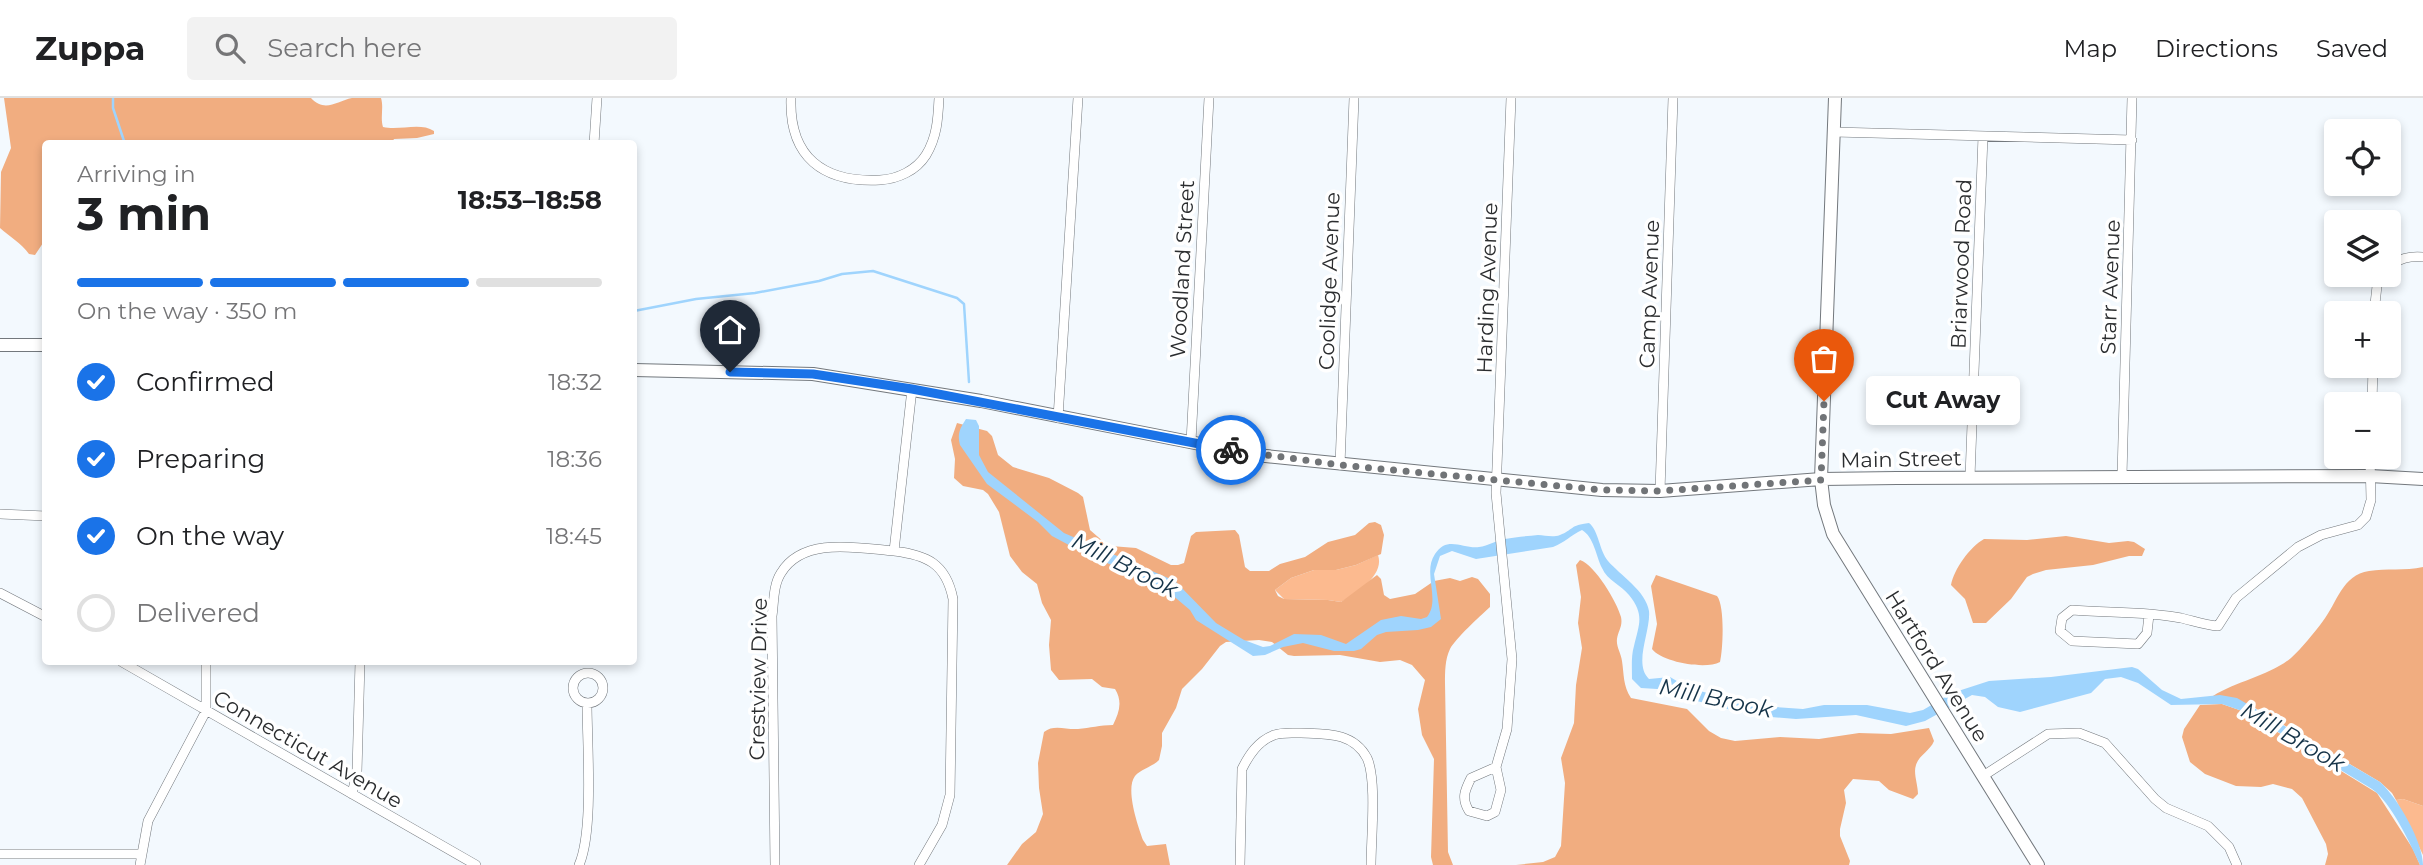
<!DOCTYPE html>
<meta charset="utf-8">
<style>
:root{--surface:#fff;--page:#f2f2f2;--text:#202124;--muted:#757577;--line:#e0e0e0;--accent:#1a73e8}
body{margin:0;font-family:Montserrat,sans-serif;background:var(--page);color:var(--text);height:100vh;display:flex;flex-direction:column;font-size:26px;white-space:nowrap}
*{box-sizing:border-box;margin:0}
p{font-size:23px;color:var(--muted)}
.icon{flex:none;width:38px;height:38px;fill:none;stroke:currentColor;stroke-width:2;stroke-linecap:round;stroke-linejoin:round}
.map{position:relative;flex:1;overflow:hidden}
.drawer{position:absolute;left:42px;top:42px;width:595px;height:525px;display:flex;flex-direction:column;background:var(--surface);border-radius:7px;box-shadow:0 4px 10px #0003}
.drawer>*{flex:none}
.tools{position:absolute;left:2324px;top:21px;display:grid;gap:14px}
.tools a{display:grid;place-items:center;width:77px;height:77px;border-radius:7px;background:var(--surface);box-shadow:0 4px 10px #0003;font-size:35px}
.pin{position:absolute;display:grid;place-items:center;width:60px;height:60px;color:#fff;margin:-72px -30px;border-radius:50% 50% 50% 0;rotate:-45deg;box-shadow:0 0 7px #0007}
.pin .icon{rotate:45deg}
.courier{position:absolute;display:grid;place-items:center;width:70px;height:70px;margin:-35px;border:5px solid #1a73e8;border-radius:50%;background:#fff;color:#222;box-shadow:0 2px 9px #0007}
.bubble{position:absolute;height:49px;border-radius:7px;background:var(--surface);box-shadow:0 4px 10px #0003;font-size:23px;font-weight:700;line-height:49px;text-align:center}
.summary em{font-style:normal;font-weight:700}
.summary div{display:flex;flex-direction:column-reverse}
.summary{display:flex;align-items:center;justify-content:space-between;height:119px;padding:0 35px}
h1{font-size:46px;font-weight:700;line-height:52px}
.bar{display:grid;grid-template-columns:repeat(4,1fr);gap:10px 7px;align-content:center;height:84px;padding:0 35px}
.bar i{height:9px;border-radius:5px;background:var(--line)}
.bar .on{background:var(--accent)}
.bar p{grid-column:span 4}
ol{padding:0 35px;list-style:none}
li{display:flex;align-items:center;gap:21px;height:77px}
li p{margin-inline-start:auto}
li .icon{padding:7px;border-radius:50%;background:var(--accent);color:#fff;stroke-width:4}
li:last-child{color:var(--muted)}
li i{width:38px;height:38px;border:4px solid var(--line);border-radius:50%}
header{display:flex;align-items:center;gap:42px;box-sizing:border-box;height:98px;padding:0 35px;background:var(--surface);border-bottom:2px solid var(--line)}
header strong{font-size:33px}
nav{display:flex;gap:38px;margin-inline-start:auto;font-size:24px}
.search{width:490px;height:63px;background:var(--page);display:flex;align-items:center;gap:18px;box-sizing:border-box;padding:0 24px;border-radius:7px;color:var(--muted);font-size:26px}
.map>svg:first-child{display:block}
.green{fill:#fcba8f}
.forest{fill:#f1ad80}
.water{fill:#9fd4fd}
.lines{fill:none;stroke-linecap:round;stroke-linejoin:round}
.stream{stroke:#9fd4fd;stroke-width:2.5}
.street-casing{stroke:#73787d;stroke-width:10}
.secondary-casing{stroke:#73787d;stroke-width:14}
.street{stroke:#fff;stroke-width:9}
.secondary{stroke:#fff;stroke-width:12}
.done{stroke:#717477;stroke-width:7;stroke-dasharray:0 12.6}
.route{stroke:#1a73e8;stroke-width:9}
.labels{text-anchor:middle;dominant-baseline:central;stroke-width:7;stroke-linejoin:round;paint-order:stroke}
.street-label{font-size:21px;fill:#2b2d2f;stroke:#fff}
.water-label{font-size:23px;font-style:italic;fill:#153348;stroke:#fff}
</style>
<header>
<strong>Zuppa</strong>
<div class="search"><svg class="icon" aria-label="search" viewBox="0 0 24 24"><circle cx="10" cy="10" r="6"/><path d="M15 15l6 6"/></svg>Search here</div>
<nav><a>Map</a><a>Directions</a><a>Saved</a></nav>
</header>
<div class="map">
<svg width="2423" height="767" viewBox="0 0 2423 767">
<rect width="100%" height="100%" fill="#f3f9fe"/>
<path class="green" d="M 1378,457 C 1385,477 1356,496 1341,504 L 1328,502 L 1284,501 L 1275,492 L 1291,480 L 1314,472 L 1336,472 L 1356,467 Z
M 2403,701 L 2423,708 L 2423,757 L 2396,702 Z"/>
<path class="forest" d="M 4,0 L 311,0 C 325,15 337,3 352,0 C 361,0 372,0 381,0 C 384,10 380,19 383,29 C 399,33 420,24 434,33 L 434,36 L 417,40 L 394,41 L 391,46 L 46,46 L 45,142 L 35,157 L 29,156 C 21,145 10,139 0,130 L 1,74 L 11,50 Z
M 957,325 L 987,333 L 992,338 L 998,357 L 1013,369 L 1049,380 L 1078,395 L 1083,399 L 1090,432 L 1105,445 L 1111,448 L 1136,450 L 1171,467 L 1178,467 L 1184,465 L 1191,438 L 1196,434 L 1235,432 L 1239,437 L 1245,469 L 1250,473 L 1269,473 L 1280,466 L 1305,459 L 1328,444 L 1355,437 L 1369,425 L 1375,424 L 1381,427 L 1384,437 L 1381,456 L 1356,467 L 1336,472 L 1314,472 L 1291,480 L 1275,492 L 1278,498 L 1284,501 L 1328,502 L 1341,504 L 1377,477 L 1381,481 L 1384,497 L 1390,501 L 1415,496 L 1434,483 L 1450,480 L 1460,483 L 1472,479 L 1478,481 L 1490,496 L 1490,509 C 1479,519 1456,540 1450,551 C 1445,561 1445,574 1445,585 L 1448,754 L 1453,767 L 1433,767 L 1431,759 L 1434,661 L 1422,637 L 1418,611 L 1425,582 L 1412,567 L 1400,562 L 1380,564 L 1340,557 L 1294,558 L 1288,557 L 1272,544 L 1259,542 L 1226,544 L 1220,548 L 1202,571 L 1182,591 L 1176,610 L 1162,635 L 1162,648 L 1159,662 C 1152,669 1141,671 1135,678 C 1125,691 1138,728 1143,742 L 1147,748 L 1166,746 L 1170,767 L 1007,767 L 1022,746 L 1036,734 L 1043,716 L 1039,690 L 1038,665 L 1044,634 C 1054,626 1066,632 1078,631 C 1090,630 1100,627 1113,627 C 1119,615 1123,604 1115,591 L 1102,589 L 1092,581 L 1059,582 L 1051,572 L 1049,547 L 1051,522 L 1042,505 L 1037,486 L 1022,474 L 1010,458 L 999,414 L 988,396 L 983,392 L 963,388 L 954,380 L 955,361 L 951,342 Z
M 2066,438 L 2109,445 L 2128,443 L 2134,444 L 2145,451 L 2142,458 L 2129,458 L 2093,467 L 2046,472 L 2033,476 L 2027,479 L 2011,501 L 1986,525 L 1973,525 L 1965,501 L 1951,487 C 1954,471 1970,449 1984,441 L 2027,442 Z
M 1580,462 C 1595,467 1617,504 1621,519 C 1623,528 1618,533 1617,541 C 1616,549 1621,555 1622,563 C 1624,576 1623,588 1631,600 L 1687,611 L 1709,633 L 1721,640 L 1735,643 L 1780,639 L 1819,641 L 1859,635 L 1891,636 L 1929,630 L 1934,643 C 1930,653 1919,657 1916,667 C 1913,675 1918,687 1918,696 L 1913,701 L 1889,692 L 1879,683 L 1853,681 L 1844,692 L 1846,705 L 1840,731 L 1840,738 L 1850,763 L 1849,767 L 1516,767 L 1543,764 L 1555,759 L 1561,748 L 1565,685 L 1561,660 L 1574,625 L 1576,587 L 1582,550 L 1578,525 L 1581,499 L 1576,467 Z
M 2423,469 L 2423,708 L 2403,701 L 2396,702 L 2392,695 L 2380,684 L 2250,607 L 2213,598 C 2237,583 2269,578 2291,560 C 2302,550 2314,535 2323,523 C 2337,505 2342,477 2369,473 C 2386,470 2405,473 2423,469 Z
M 1656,477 L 1717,498 C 1725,508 1723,551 1720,564 C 1705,572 1662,564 1652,551 L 1657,526 L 1651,488 Z
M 2222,606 L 2245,614 L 2377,695 L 2413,751 L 2420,767 L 2325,767 L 2328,756 L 2326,746 L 2302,700 L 2292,691 L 2273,686 L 2261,689 L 2236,688 L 2205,676 L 2190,664 L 2182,639 L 2184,631 L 2200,607 Z"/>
<path class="water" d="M 966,321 L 976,322 L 979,328 L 979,357 L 988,374 L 1064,435 L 1175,483 L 1216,525 L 1244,542 L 1263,549 L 1270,548 L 1294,536 L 1321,537 L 1346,546 L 1381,522 L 1401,518 L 1421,521 L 1427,519 C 1441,501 1422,475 1435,456 C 1447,437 1463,451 1479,449 C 1488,448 1497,442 1505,441 C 1515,439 1528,438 1538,437 C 1545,437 1552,440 1560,437 C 1573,432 1570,427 1589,425 C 1599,433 1599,452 1608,463 C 1620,477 1646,493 1649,513 C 1651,533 1633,566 1649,581 L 1670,579 L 1687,589 L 1724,600 L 1776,609 L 1803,611 L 1824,607 L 1867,607 L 1910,615 L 1923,612 L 1952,595 L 1989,583 L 2051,579 L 2132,569 L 2138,571 L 2162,592 L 2181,601 L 2220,597 L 2237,600 L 2380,684 C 2398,700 2423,744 2423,767 L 2420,767 C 2410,745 2391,704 2372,691 L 2245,614 L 2222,606 L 2171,607 L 2138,585 L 2121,579 L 2105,581 L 2091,595 L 2020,614 L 1998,609 L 1985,599 L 1972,597 L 1925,623 L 1906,628 L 1856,617 L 1796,621 L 1771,619 L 1735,613 L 1697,603 L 1673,592 L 1641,590 L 1632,581 C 1632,570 1631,558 1634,548 C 1639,526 1645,517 1629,497 C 1621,487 1607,482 1602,470 C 1596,458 1594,439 1582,432 C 1571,437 1564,445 1553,449 L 1476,461 L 1452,453 L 1440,458 L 1434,476 L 1441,521 L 1431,529 L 1418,532 L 1386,534 L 1377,537 L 1361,551 L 1354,553 L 1334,553 L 1303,545 L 1283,549 L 1265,557 L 1253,558 L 1196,522 L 1190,512 L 1164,490 L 1082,454 L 1052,438 L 1038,424 L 987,386 L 960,347 C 957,336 960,330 966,321 Z"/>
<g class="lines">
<path class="stream" d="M 113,0 L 113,10 L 125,46
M 634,213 L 696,201 L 755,195 L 819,183 L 842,176 L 873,173 L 957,200 L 964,206 L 969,284"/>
<g class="street-casing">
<path id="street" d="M 791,0 C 789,59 823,85 880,82 C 897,81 916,73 926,57 C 937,39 938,21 939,0
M 1834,34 L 2132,42
M 594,46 L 597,0
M 2389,169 C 2400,160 2409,158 2423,159
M 2374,215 L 2377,188 L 2383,177
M 912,291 L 894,453 C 926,457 946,465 953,501 L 950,697 L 942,727 L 919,767
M 2372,306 L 2373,268
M 1058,320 L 1078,0
M 1191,344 L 1209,0
M 1340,367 L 1354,0
M 2122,378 L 2132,0
M 1970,379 L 1983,38
M 1660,393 L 1673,0
M 0,416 L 46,418
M 0,495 L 46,519
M 2149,517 L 2147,535 L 2138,546 L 2072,543 L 2060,533 L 2062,520 L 2072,512 C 2107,515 2146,513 2181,520 C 2194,523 2205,527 2218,528 L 2236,500 L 2298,449 L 2321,437 L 2358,427 L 2366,419 L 2371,402 L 2370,359
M 122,564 L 476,767
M573 590a15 15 0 1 1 30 0a15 15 0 1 1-30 0Z
M 1496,669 L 1501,692 L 1495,714 L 1487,718 L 1469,713 C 1461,700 1465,692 1471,680 L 1496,669 L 1507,631 L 1512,561 L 1496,395 L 1511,0
M 1983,678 L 2048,636 L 2079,635 L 2105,645 L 2155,701 L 2166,710 L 2208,728 L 2229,749 L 2237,767
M 352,696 L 357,674 L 360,564
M 0,756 L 140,756
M 140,767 L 148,723 L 206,613 L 206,564
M 579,767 C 594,733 587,645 587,605
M 775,767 L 772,518 C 774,505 773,487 781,475 C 803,438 859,450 894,453
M 1240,767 L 1242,671 C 1249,657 1258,643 1274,637 C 1281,634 1293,635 1301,635 C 1326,636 1353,634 1367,660 C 1377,681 1371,742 1371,767"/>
</g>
<g class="secondary-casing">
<path id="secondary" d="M 1835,0 L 1821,381 L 1824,407 L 1833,436 L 2038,767
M 0,247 L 46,247
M 634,272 L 813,276 L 981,303 L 1256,357 L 1602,392 L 1660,393 L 1821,381 L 1897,380 L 2370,378 L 2423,381"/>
</g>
<use href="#street" class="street"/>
<use href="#secondary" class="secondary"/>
</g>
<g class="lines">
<path class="done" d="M 1231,352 L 1340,367 L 1602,392 L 1660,393 L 1821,382 L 1824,303"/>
<path class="route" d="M 730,274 L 813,276 L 912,291 L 1231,352"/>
</g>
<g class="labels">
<g class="street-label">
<text transform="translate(1961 166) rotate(-88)">Briarwood Road</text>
<text transform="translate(1182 171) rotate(-87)">Woodland Street</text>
<text transform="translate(1329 183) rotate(-88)">Coolidge Avenue</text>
<text transform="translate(2110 189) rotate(-88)">Starr Avenue</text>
<text transform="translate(1487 190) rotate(-88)">Harding Avenue</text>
<text transform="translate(1649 196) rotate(-88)">Camp Avenue</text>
<text transform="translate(1901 361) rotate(-1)">Main Street</text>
<text transform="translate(1937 568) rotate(58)">Hartford Avenue</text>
<text transform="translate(758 581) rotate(-89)">Crestview Drive</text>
<text transform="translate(308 651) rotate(30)">Connecticut Avenue</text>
</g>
<g class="water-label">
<text transform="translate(1125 467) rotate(27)">Mill Brook</text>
<text transform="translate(1716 600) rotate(12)">Mill Brook</text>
<text transform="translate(2293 639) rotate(30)">Mill Brook</text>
</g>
</g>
</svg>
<div class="tools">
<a><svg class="icon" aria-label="locate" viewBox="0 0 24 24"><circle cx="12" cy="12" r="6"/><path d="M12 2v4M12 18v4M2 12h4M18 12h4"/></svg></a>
<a><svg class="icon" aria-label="layers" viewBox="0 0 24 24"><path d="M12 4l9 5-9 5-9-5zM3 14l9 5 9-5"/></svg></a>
<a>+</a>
<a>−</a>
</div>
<div class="pin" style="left:1824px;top:303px;background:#ea580c"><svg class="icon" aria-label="bag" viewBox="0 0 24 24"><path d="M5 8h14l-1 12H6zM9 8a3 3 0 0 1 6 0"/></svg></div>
<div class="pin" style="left:730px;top:274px;background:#1f2937"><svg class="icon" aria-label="home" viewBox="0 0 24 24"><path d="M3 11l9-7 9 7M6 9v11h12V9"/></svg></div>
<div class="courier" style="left:1231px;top:352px"><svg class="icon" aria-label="bike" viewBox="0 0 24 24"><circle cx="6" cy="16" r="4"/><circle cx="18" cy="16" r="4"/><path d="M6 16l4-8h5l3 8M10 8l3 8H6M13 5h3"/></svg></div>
<div class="bubble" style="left:1866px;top:278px;width:154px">Cut Away</div>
<section class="drawer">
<div class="summary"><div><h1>3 min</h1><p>Arriving in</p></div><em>18:53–18:58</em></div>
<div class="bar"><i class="on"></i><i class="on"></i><i class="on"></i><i></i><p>On the way · 350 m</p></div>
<ol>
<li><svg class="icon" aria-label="check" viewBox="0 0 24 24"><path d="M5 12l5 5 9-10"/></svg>Confirmed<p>18:32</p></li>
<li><svg class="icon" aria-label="check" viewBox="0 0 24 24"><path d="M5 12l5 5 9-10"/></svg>Preparing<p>18:36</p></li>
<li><svg class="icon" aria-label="check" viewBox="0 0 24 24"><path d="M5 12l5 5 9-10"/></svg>On the way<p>18:45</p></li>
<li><i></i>Delivered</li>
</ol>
</section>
</div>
